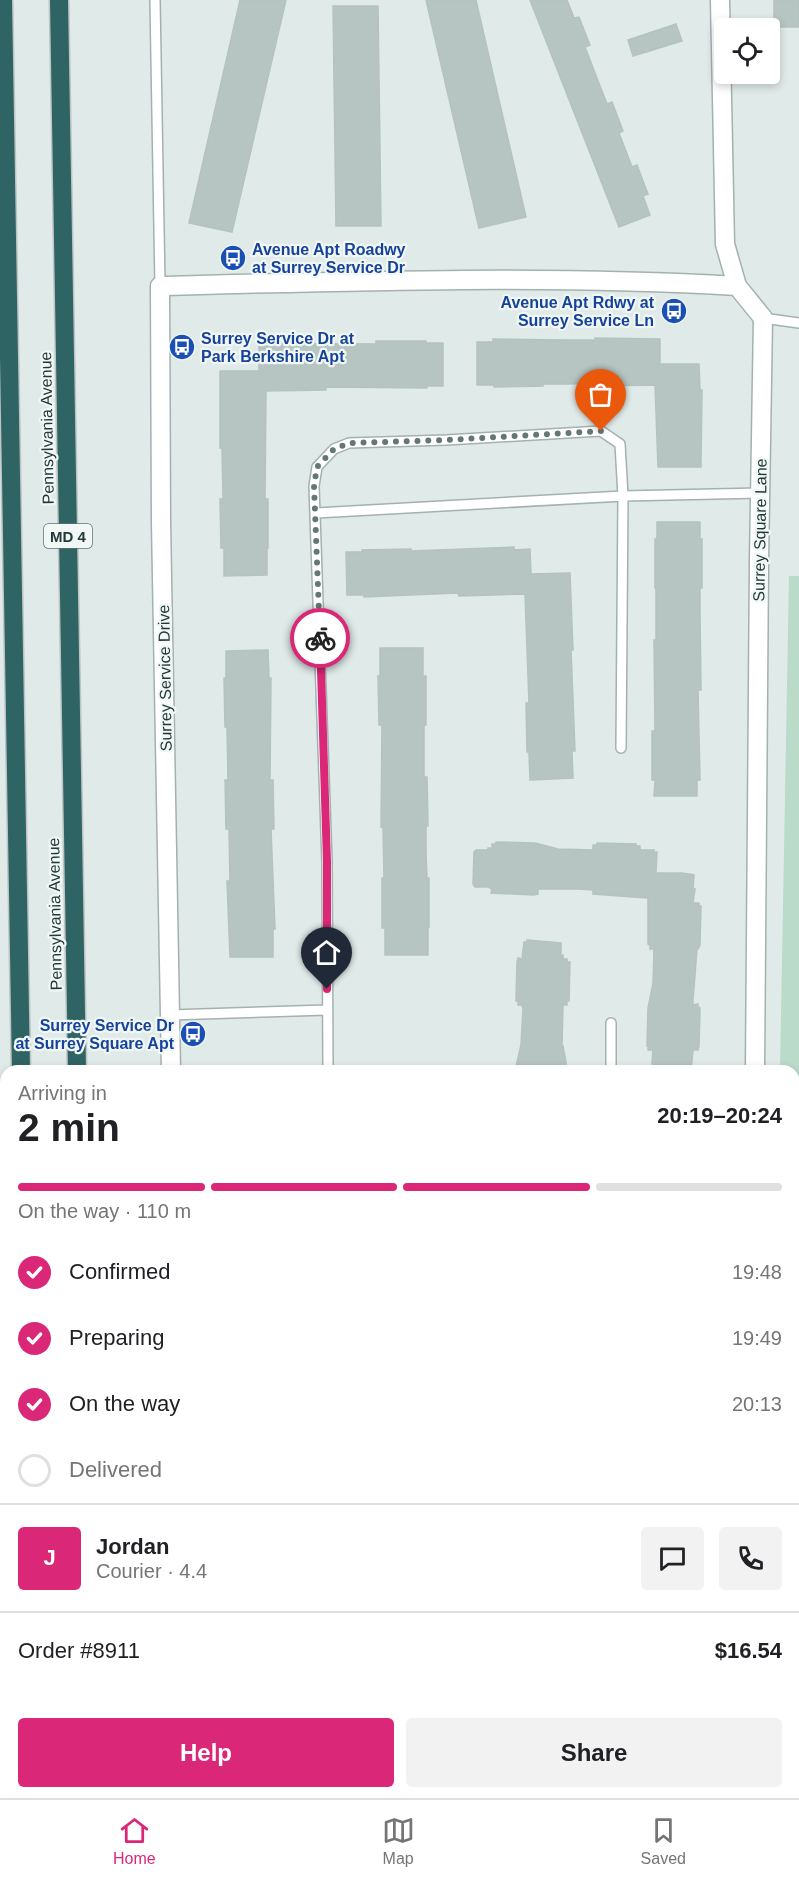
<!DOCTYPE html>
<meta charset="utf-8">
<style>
:root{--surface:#fff;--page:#f2f2f2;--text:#202124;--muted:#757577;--line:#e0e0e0;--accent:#db2777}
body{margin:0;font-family:Arial,sans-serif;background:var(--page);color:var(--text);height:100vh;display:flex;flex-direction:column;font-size:22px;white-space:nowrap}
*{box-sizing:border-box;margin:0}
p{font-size:20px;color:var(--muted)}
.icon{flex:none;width:33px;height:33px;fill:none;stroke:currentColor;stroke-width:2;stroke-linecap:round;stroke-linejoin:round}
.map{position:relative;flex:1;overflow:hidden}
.details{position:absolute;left:0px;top:1065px;width:800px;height:734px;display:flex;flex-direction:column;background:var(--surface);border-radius:18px 18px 0 0;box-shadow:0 3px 9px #0003}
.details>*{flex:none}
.controls{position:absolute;left:714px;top:18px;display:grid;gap:12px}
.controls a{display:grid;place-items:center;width:66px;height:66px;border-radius:6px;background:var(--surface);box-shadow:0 3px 9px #0003;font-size:30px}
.pin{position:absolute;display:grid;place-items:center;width:51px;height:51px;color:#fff;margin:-62px -26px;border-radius:50% 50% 50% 0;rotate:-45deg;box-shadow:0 0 6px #0007}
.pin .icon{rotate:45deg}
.courier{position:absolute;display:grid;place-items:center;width:60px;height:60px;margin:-30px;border:4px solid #db2777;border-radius:50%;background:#fff;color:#222;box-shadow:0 2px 8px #0007}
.head em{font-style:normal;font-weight:800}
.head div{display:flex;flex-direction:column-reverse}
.head{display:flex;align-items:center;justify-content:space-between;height:102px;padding:0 18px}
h1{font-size:39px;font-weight:800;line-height:45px}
.bar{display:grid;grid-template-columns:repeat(4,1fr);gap:9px 6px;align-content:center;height:72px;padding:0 18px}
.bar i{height:8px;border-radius:4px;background:var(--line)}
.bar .on{background:var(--accent)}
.bar p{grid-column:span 4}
.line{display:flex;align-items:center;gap:15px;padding:0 18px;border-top:2px solid var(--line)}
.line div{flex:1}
.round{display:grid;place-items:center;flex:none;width:63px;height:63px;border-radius:6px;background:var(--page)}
ol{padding:0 18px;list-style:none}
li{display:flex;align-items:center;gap:18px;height:66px}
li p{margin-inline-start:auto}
li .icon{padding:6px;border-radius:50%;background:var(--accent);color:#fff;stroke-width:4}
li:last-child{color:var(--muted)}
li i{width:33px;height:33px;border:3px solid var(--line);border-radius:50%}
.primary-button{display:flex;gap:12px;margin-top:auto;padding:12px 18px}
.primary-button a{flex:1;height:69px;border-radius:6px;background:var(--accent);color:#fff;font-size:24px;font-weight:800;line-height:69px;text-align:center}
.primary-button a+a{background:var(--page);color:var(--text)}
.tab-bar{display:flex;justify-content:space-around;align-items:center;height:84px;border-top:2px solid var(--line);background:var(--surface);font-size:16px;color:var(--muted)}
.tab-bar a{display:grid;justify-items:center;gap:3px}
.tab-bar .on{color:var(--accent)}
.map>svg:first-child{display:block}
.green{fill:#badaca}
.building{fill:#b6c5c1;stroke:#b3c3c0;stroke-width:1.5}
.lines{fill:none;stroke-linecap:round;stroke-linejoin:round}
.lane-casing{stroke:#a3b1b0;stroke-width:12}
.street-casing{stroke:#a3b1b0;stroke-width:21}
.secondary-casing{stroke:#a0b5b2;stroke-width:21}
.highway-casing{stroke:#bdc4c3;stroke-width:21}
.lane{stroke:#fff;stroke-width:9}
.street{stroke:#fff;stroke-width:18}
.secondary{stroke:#fff;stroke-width:18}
.highway{stroke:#2f6464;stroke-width:18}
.done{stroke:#647776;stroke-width:6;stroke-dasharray:0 10.8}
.route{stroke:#db2777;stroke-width:8}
.labels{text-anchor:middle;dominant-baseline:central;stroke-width:4.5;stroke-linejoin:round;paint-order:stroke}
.shield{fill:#f0f7f5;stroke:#607271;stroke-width:1.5}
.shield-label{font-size:15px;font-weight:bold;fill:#223938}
.transit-label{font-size:16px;font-weight:bold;fill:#164399;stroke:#f0f7f5;text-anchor:start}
.street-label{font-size:16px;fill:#223938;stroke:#f0f7f5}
</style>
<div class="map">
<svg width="799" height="1798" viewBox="0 0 799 1798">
<rect width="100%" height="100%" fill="#e0eae8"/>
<path class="green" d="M 789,576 L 799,576 L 799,1145 L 794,1146 L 794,1071 L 780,1071 Z
M 794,1589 L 799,1589 L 799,1798 L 580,1798 L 567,1793 L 794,1792 Z
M 174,1793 L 257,1793 L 260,1798 L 174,1798 Z
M 329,1793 L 390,1793 L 377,1798 L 332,1798 Z"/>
<path class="building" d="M 240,0 L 286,0 L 232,232 L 189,223 Z
M 426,0 L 476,0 L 526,217 L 479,228 Z
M 530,0 L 567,0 L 574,18 L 579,17 L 590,45 L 585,47 L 607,104 L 612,102 L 623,131 L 619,133 L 632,167 L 637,165 L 648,194 L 643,196 L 650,215 L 619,227 Z
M 774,0 L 799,0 L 799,27 L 774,27 Z
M 333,6 L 378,6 L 381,226 L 336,226 Z
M 676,24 L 682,41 L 633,56 L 628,40 Z
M 595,338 L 660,339 L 660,364 L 699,364 L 700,390 L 702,390 L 701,467 L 658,467 L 655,385 L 596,386 L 596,383 L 568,384 L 543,384 L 543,386 L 494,387 L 494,385 L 477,385 L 477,342 L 493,342 L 493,339 L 567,340 L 595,340 Z
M 376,341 L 426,341 L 426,343 L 443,343 L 443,386 L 427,386 L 427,388 L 326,387 L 326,390 L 266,391 L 265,499 L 268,499 L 268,548 L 267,548 L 267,575 L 224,576 L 224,548 L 221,548 L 220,499 L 223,499 L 222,448 L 220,448 L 220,371 L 259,371 L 259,346 L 276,346 L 275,343 L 376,344 Z
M 657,522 L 700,522 L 700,539 L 702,539 L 702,588 L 700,588 L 700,612 L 701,690 L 698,690 L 700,780 L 697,780 L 697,796 L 654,796 L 655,780 L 652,780 L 652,731 L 655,731 L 654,640 L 656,640 L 656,588 L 655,588 L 655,539 L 657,539 Z
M 514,547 L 514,550 L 530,549 L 531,574 L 570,573 L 573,650 L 571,650 L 575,751 L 572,751 L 573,778 L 530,780 L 529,752 L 527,752 L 526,703 L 529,703 L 525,594 L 459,596 L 458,593 L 364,597 L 364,595 L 347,595 L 346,552 L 363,552 L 362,550 L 411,549 L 411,551 Z
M 380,648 L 423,648 L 423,676 L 426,676 L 426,725 L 424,725 L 424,777 L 427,777 L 428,826 L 426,826 L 426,852 L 427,878 L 429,878 L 429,927 L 428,927 L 428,955 L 385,955 L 385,928 L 382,928 L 382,878 L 384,878 L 383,827 L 381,827 L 382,725 L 379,725 L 378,676 L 380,676 Z
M 268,650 L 269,678 L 271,678 L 270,780 L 273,780 L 274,829 L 271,829 L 275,929 L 273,929 L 273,957 L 230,957 L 227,881 L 230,881 L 229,829 L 226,829 L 225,780 L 228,780 L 227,727 L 225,727 L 224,678 L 226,678 L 226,651 Z
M 496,842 L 535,843 L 558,849 L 593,850 L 593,845 L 597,845 L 597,843 L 636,844 L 636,846 L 640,846 L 640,850 L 654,850 L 653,852 L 657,852 L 656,873 L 682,873 L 694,875 L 693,889 L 695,889 L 693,903 L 699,903 L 699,906 L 701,906 L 700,945 L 698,949 L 697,949 L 693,1000 L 693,1005 L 698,1004 L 698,1007 L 700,1008 L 699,1046 L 698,1050 L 693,1050 L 691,1071 L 654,1071 L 654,1064 L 652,1064 L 653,1050 L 648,1050 L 648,1046 L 647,1046 L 648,1008 L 653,983 L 654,949 L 650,949 L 650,945 L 648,944 L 648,898 L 593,894 L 593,890 L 579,889 L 538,889 L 538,894 L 534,895 L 491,893 L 492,889 L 488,887 L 475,887 L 473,884 L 474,852 L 476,850 L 488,850 L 488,848 L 492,848 L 492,844 L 496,844 Z
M 527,940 L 561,943 L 561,955 L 563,955 L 563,959 L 567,959 L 567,962 L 570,962 L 569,1001 L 567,1001 L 567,1005 L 563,1005 L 562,1046 L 563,1046 L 566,1062 L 566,1071 L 515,1071 L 521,1045 L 523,1009 L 522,1005 L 518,1005 L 518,1001 L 516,1001 L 517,962 L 518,958 L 522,959 L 524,942 L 527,942 Z"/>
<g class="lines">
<g class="lane-casing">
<path id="lane" d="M 155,0 L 160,286
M 763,318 L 799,323
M 316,513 L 623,496 L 761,493
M 170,1015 L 327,1010
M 611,1023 L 611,1071
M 328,1071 L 327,862 L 314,486 L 317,467 L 334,449 L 349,443 L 446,440 L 601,431 L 620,444 L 623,496 L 621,748
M 794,1372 L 799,1372"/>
</g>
<g class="street-casing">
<path id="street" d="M 720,0 L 725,244 L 737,286 L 763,318 L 759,561 L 755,1071
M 171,1071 L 161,522 L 160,286 C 353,281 545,275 737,286"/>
</g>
<g class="secondary-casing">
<path id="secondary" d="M 794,1556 L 799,1555
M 0,1591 L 6,1583
M 0,1670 L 6,1681
M 275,1792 L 278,1798"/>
</g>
<g class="highway-casing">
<path id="highway" d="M 3,0 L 21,1071
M 59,0 L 77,1071
M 32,1792 L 32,1798
M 89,1792 L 89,1798"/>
</g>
<use href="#lane" class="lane"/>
<use href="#street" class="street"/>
<use href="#secondary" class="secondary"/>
<use href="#highway" class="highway"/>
</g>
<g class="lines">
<path class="done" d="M 320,638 L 314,486 L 317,467 L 334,449 L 349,443 L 446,440 L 601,431"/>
<path class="route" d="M 320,638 L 327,862 L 327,989"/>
</g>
<defs>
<g id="bus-disc" transform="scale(1.35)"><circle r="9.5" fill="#1a4fb4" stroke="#f0f7f5"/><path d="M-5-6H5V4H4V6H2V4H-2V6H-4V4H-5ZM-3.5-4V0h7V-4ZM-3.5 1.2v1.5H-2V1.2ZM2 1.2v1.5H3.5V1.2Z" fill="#fff"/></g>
</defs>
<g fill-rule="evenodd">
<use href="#bus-disc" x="233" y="258"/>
<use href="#bus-disc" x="674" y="311"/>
<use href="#bus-disc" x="182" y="347"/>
<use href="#bus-disc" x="193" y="1034"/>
</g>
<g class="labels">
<rect class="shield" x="44" y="524" width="48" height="24" rx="4.5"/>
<g class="shield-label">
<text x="68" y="536">MD 4</text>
</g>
<g class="transit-label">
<text x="252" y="249">Avenue Apt Roadwy<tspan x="252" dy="18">at Surrey Service Dr</tspan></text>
<text x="654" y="302" text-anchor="end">Avenue Apt Rdwy at<tspan x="654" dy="18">Surrey Service Ln</tspan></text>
<text x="201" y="338">Surrey Service Dr at<tspan x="201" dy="18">Park Berkshire Apt</tspan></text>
<text x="174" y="1025" text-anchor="end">Surrey Service Dr<tspan x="174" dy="18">at Surrey Square Apt</tspan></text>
</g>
<g class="street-label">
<text transform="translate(47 428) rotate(-91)">Pennsylvania Avenue</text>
<text transform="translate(760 530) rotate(-89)">Surrey Square Lane</text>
<text transform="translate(165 678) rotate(-91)">Surrey Service Drive</text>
<text transform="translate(55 914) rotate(-91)">Pennsylvania Avenue</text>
</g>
</g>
</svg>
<div class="controls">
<a><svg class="icon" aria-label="locate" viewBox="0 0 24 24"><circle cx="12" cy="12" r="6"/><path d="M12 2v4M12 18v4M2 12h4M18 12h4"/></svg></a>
</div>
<div class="pin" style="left:601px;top:431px;background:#ea580c"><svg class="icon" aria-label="bag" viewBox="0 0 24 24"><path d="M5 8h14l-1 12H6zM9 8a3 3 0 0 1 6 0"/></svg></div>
<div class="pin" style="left:327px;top:989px;background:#1f2937"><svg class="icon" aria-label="home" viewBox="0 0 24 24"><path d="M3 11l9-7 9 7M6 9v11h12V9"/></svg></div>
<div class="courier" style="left:320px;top:638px"><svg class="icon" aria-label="bike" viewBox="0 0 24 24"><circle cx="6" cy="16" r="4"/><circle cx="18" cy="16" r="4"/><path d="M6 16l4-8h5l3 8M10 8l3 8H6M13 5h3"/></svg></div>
<section class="details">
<div class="head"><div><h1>2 min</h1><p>Arriving in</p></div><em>20:19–20:24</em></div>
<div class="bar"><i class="on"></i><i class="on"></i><i class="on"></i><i></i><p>On the way · 110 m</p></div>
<ol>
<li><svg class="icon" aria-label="check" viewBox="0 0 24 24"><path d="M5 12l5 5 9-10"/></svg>Confirmed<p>19:48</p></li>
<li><svg class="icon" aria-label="check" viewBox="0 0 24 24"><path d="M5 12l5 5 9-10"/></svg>Preparing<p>19:49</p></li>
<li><svg class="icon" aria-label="check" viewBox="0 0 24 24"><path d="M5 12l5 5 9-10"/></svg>On the way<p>20:13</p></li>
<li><i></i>Delivered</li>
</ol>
<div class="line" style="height:108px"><b class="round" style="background:var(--accent);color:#fff">J</b><div><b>Jordan</b><p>Courier · 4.4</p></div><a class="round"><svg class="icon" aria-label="chat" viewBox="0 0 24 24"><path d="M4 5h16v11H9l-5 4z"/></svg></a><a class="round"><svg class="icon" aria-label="phone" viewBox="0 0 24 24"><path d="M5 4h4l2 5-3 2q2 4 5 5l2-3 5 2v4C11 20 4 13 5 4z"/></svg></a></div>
<div class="line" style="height:78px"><div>Order #8911</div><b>$16.54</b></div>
<div class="primary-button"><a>Help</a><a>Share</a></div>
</section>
</div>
<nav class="tab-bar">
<a class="on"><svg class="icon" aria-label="home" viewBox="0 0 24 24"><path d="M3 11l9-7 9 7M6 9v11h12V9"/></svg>Home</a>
<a><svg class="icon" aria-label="map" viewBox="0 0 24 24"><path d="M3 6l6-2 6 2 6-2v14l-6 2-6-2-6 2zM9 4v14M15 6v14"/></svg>Map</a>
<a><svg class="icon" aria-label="saved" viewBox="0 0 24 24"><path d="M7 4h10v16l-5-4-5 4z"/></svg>Saved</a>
</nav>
